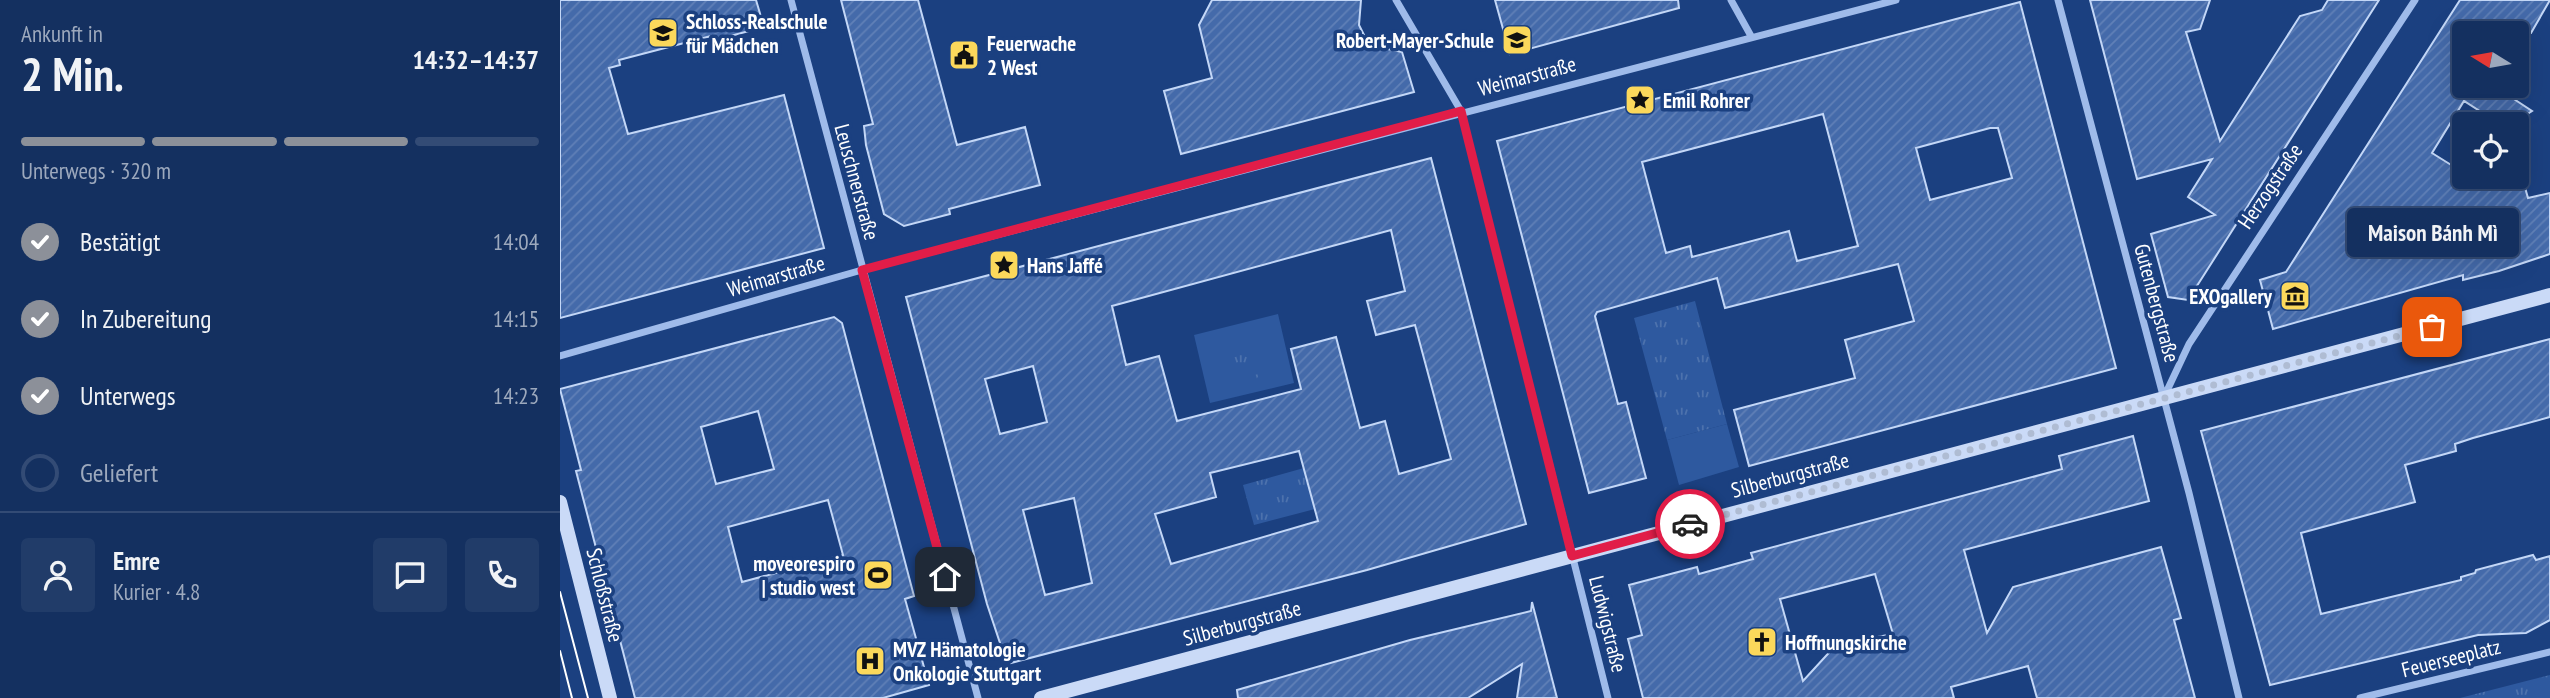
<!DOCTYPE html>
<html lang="de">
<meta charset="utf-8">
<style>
:root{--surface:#143060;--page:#213c69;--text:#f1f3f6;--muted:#9da9bd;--line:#334b75;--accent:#8c9099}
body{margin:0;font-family:"PT Sans Narrow",sans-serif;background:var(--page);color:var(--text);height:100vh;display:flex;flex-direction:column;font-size:26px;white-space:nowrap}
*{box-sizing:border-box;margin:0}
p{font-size:23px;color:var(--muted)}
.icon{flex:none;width:38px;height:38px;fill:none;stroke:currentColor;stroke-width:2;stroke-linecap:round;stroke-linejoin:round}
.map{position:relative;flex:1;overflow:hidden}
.drawer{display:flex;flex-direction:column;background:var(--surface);width:560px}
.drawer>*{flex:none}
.needle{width:46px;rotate:281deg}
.fabs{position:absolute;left:1892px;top:21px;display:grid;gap:14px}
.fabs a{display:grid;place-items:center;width:77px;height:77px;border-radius:7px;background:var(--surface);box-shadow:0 7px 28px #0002,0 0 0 2px var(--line);font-size:35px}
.pin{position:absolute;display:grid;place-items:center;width:60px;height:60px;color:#fff;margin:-30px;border-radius:14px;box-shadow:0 4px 10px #0006}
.courier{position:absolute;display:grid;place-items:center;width:70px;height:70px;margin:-35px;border:5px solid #e11d48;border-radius:50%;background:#fff;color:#222;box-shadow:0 2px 9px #0007}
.bubble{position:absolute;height:49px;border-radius:7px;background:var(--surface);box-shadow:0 7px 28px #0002,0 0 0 2px var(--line);font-size:23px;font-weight:700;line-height:49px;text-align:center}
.head em{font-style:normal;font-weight:700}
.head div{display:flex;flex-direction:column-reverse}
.head{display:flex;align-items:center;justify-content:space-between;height:119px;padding:0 21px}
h1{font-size:46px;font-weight:700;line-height:52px}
.bar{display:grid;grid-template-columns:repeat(4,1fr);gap:10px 7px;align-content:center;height:84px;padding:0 21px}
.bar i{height:9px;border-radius:5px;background:var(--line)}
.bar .current{background:var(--accent)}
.bar p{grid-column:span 4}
.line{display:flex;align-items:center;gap:18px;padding:0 21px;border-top:2px solid var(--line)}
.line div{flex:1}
.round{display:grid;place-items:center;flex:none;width:74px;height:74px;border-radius:7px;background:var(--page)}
ol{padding:0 21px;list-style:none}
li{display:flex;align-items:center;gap:21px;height:77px}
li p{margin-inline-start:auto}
li .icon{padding:7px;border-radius:50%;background:var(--accent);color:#fff;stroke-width:4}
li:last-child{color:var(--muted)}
li i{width:38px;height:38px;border:4px solid var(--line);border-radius:50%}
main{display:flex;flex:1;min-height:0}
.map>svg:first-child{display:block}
.green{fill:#2e599f}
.park{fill:url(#park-tufts)}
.building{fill:url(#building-hatch);stroke:#c3d7f7;stroke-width:2;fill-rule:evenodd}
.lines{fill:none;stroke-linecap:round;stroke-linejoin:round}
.street{stroke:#9fbbea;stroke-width:7}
.secondary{stroke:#cadaf7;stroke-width:14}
.tram{stroke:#fff;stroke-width:2}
.done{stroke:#afbcd3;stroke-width:7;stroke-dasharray:0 12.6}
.route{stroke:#e11d48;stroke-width:9}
.labels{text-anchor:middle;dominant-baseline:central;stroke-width:7;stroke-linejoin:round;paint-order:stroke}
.poi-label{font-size:21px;font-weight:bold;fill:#fff;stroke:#1b4080;text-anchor:start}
.street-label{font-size:21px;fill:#fff;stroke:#1b4080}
</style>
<main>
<section class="drawer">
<div class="head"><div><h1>2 Min.</h1><p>Ankunft in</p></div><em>14:32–14:37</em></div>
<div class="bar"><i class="current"></i><i class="current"></i><i class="current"></i><i></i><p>Unterwegs · 320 m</p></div>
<ol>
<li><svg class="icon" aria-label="check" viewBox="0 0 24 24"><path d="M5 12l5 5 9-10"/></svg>Bestätigt<p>14:04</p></li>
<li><svg class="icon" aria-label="check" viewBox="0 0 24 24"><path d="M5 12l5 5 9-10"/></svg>In Zubereitung<p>14:15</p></li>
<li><svg class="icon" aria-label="check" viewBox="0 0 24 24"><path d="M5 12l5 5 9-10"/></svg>Unterwegs<p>14:23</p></li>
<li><i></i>Geliefert</li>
</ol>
<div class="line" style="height:126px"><a class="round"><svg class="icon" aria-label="person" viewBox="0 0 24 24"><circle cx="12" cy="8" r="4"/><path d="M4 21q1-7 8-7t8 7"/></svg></a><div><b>Emre</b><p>Kurier · 4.8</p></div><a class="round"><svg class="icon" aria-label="chat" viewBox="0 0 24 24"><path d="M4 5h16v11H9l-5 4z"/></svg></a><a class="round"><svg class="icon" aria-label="phone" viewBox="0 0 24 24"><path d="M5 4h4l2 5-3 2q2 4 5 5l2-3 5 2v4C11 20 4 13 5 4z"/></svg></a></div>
</section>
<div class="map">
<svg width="1990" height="698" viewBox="0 0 1990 698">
<defs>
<pattern id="park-tufts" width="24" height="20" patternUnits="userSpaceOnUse" patternTransform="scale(1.75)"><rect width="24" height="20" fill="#2e599f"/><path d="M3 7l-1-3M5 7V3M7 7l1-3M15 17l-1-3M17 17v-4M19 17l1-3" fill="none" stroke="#4d72ad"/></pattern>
<pattern id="building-hatch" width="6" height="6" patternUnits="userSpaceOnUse" patternTransform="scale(1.75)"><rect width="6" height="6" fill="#446aaa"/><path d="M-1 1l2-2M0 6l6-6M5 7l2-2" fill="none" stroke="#6080b7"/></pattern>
</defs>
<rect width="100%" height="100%" fill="#1b4080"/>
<path class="green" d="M 718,314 L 734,383 L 650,403 L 634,335 Z
M 1167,424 L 1179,467 L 1119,485 L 1107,440 Z"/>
<path class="park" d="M 1135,301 L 1167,424 L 1107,440 L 1074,318 Z
M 697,347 L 704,352 L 707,361 L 696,380 L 682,388 C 673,381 664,373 658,363 L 663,353 L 683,353 Z
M 744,468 L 755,509 L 694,525 L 683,485 Z
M 1990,675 L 1990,698 L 1900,698 Z"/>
<path class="building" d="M 0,0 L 196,0 L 204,27 L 152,41 L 151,36 L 59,60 L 60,65 L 49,68 L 68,134 L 224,95 L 264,248 L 0,318 Z
M 281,0 L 358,0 L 397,145 L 465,127 L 480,185 L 389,209 L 390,214 L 344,226 L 324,214 L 306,145 L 304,126 L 313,124 Z
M 652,0 L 801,0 L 799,25 L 809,45 L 842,52 L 854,92 L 621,154 L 604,91 L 652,78 L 639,25 Z
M 935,0 L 1118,0 L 1119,8 L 950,54 Z
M 1530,0 L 1650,0 L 1640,29 L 1626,32 L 1660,141 L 1740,16 L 1762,10 L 1768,0 L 1819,0 L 1628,300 L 1608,297 L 1591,234 L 1655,215 L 1628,197 L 1652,159 L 1577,179 Z
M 1900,0 L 1990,0 L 1971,33 L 1904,33 L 1904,86 L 1934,86 L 1972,111 L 1952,124 L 1940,124 L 1904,101 L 1872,153 L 1904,173 L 1904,177 L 1962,177 L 1968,198 L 1990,193 L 1990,254 L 1939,271 L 1903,280 L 1903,275 L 1713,329 L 1700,280 L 1726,272 Z
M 1460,2 L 1556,368 L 1189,466 L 1174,410 L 1295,378 L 1285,340 L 1354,321 L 1338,264 L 1165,308 L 1157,278 L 1037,312 L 1035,316 L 1058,404 L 1066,402 L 1086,478 L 1029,493 L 937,141 ZM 1263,114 L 1298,246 L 1237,261 L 1229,231 L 1132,257 L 1130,246 L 1106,253 L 1082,162 ZM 1430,128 L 1438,128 L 1452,178 L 1370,200 L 1356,148 Z
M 871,158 L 966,524 L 807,570 L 447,664 L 427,604 L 346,297 ZM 831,230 L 845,291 L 807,301 L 816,335 L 855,325 L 891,459 L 839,474 L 825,421 L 800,428 L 776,337 L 731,349 L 741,389 L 617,421 L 599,356 L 566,365 L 552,306 ZM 473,366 L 487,422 L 440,434 L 425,379 ZM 739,451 L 758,521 L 611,564 L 595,514 L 656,497 L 650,473 ZM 514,498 L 532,583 L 485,595 L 463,510 Z
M 274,317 L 282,323 L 354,596 L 345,599 L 369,685 L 323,698 L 75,698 L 16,471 L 21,470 L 0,389 ZM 198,411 L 214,469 L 156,484 L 141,427 ZM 268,500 L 283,555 L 182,582 L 168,527 Z
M 1990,339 L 1990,417 L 1913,438 L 1895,444 L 1896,451 L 1845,465 L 1855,502 L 1741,533 L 1761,614 L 1901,580 L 1901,577 L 1915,573 L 1916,570 L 1973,555 L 1976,560 L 1990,556 L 1990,620 L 1966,633 L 1918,635 L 1710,685 L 1641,431 Z
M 1573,436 L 1589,501 L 1404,550 L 1427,633 L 1453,587 L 1601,547 L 1621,618 L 1614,620 L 1635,698 L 1477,698 L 1468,666 L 1391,687 L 1394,698 L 1083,698 L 1068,639 L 1082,635 L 1069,585 L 1137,567 L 1139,574 L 1193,559 L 1191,553 L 1502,469 L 1499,456 ZM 1315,574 L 1333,634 L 1276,645 L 1243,681 L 1220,599 Z
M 972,602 L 997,698 L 957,698 L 962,664 L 908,698 L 678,698 L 677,690 L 850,640 L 971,611 Z"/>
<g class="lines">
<path class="street" d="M 231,0 L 418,698
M 836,0 L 901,111 L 1048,698
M 1171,0 L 1191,36
M 1498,0 L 1629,493 L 1679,698
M 0,356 L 302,270 L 1336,0
M 1604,397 L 1629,344 L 1855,0
M 1800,698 L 1990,652"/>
<path class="secondary" d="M 0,502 L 50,698
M 481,698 L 1990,295"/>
<path class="tram" d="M 0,592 L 28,698
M 0,651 L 12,698"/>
</g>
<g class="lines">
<path class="done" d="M 1130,524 L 1872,327"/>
<path class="route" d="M 385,577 L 302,270 L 901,111 L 1012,556 L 1130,524"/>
</g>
<defs>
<g id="school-square" transform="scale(1.575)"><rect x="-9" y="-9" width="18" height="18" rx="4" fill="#fbd85b" stroke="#1b4080"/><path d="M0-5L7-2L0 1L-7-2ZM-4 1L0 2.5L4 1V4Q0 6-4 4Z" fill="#111"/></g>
<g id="civic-square" transform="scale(1.575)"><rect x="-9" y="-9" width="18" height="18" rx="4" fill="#fbd85b" stroke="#1b4080"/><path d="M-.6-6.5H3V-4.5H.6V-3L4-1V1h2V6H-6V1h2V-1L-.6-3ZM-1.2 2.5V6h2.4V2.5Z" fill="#111"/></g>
<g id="sight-square" transform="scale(1.575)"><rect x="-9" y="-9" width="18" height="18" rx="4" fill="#fbd85b" stroke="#1b4080"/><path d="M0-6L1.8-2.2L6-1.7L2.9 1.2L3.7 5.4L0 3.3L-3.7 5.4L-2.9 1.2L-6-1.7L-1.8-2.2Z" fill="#111"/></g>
<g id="museum-square" transform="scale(1.575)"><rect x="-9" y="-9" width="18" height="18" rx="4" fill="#fbd85b" stroke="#1b4080"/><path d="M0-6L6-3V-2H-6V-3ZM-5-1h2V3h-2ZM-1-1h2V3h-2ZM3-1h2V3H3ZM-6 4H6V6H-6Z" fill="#111"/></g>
<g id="stadium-square" transform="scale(1.575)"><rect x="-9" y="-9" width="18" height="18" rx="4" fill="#fbd85b" stroke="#1b4080"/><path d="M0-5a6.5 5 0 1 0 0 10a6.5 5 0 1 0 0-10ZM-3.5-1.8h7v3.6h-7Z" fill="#111"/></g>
<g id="church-square" transform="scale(1.575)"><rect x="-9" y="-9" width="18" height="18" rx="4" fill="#fbd85b" stroke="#1b4080"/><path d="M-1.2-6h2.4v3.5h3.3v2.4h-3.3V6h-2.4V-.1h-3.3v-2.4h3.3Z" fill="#111"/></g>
<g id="hospital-square" transform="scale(1.575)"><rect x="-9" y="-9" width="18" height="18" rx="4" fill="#fbd85b" stroke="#1b4080"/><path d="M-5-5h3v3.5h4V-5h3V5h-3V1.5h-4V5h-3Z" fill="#111"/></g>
</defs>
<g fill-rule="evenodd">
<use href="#school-square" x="103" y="33"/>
<use href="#school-square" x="957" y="40"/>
<use href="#civic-square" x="404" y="55"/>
<use href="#sight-square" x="1080" y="100"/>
<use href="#sight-square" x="444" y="265"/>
<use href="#museum-square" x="1735" y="296"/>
<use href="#stadium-square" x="318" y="575"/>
<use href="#church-square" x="1202" y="642"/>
<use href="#hospital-square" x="310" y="661"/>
</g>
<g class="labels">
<g class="poi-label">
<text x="126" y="21">Schloss-Realschule<tspan x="126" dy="24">für Mädchen</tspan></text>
<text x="934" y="40" text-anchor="end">Robert-Mayer-Schule</text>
<text x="427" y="43">Feuerwache<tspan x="427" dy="24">2 West</tspan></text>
<text x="1103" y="100">Emil Rohrer</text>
<text x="467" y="265">Hans Jaffé</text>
<text x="1712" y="296" text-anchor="end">EXOgallery</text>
<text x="295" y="563" text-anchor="end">moveorespiro<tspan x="295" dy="24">| studio west</tspan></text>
<text x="1225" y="642">Hoffnungskirche</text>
<text x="333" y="649">MVZ Hämatologie<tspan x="333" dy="24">Onkologie Stuttgart</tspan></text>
</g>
<g class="street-label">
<text transform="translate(967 76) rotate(-15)">Weimarstraße</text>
<text transform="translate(297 182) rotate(75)">Leuschnerstraße</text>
<text transform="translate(1710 186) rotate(-56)">Herzogstraße</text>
<text transform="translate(216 276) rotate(-16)">Weimarstraße</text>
<text transform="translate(1597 303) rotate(75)">Gutenbergstraße</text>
<text transform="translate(1230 475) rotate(-15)">Silberburgstraße</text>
<text transform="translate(45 595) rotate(76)">Schloßstraße</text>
<text transform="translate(682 623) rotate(-15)">Silberburgstraße</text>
<text transform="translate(1048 624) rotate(76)">Ludwigstraße</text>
<text transform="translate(1891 658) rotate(-14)">Feuerseeplatz</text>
</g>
</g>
</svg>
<div class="fabs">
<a><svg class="needle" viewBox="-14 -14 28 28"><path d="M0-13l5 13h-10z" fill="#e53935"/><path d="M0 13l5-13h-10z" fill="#9da9bd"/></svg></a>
<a><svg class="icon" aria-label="locate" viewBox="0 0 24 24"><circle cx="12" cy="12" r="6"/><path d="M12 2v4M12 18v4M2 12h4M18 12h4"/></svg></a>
</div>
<div class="pin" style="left:1872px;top:327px;background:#ea580c"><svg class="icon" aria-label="bag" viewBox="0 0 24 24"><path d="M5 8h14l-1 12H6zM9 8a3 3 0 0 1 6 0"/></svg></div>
<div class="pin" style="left:385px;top:577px;background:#1f2937"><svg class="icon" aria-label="home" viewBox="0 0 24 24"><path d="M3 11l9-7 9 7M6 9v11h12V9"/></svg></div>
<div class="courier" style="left:1130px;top:524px"><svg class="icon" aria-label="car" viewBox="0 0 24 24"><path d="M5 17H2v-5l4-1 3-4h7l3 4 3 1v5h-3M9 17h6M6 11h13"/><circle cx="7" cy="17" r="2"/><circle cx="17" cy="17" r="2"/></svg></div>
<div class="bubble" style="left:1787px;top:208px;width:172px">Maison Bánh Mì</div>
</div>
</main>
